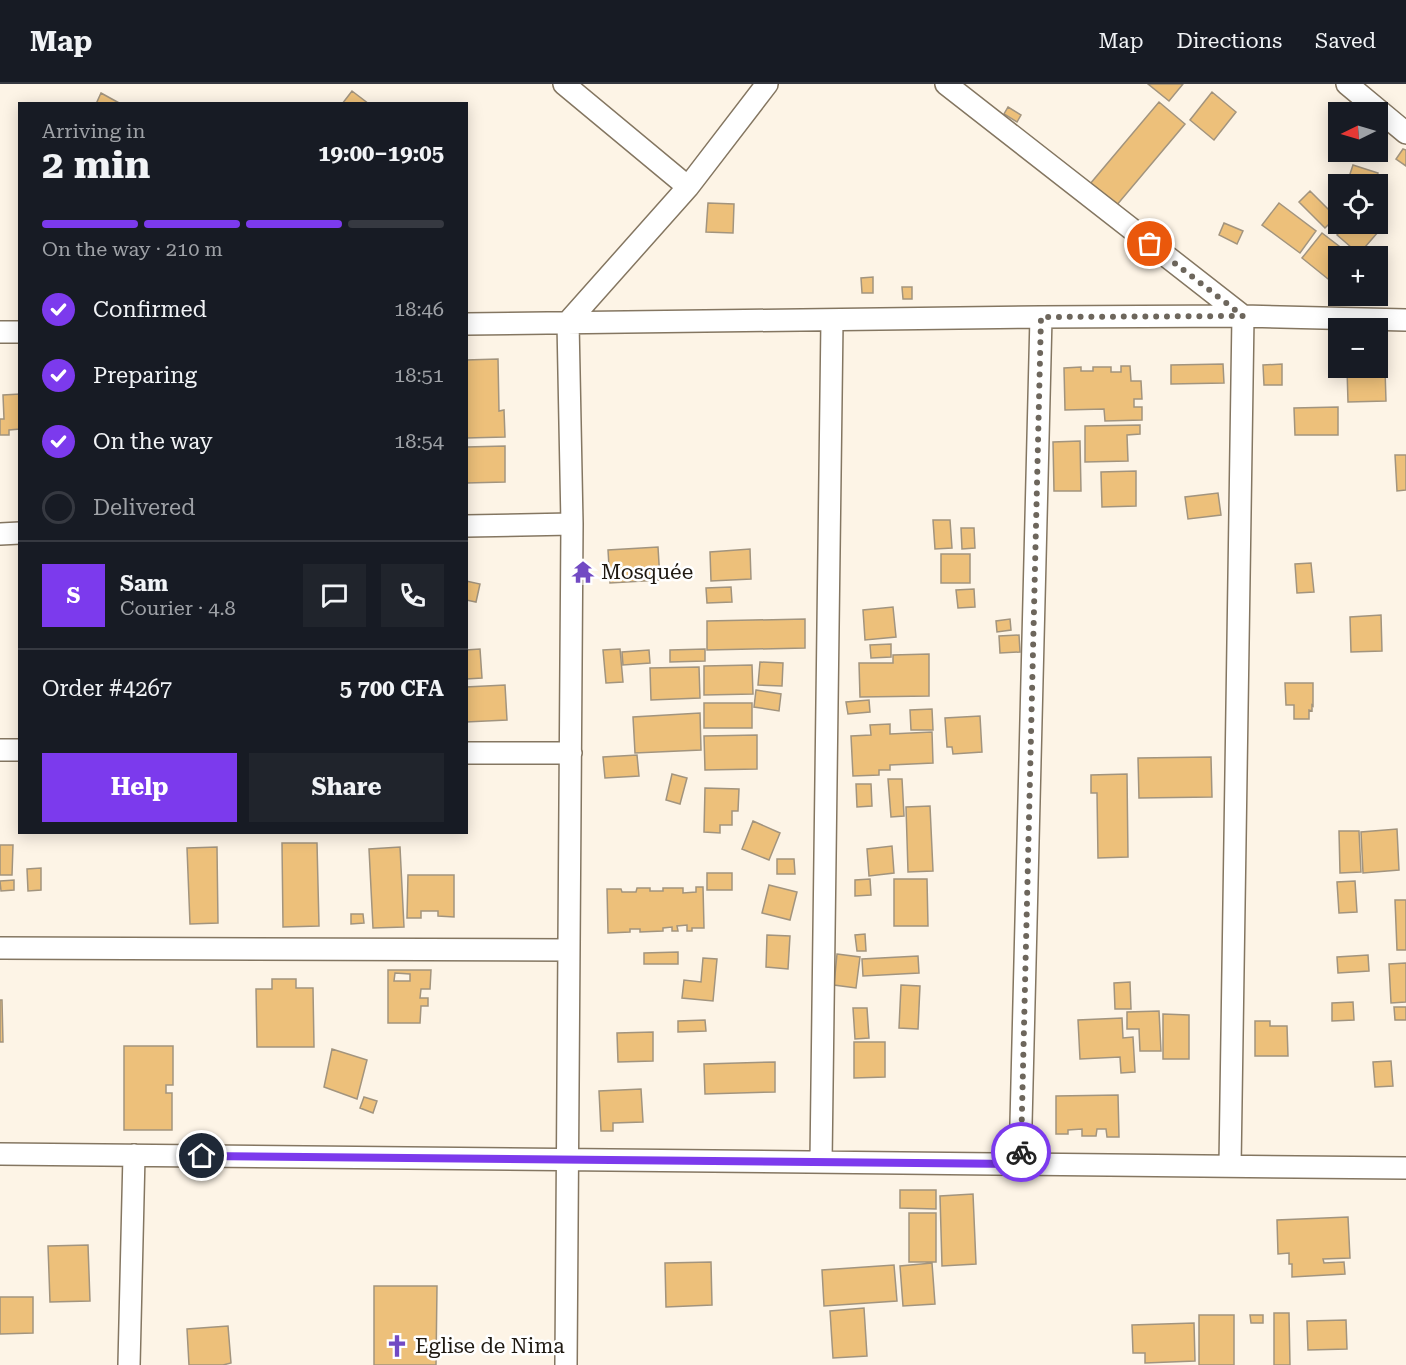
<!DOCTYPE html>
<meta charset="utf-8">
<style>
:root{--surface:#171b24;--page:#20242c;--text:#f1f3f6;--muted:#9ea1a6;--line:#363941;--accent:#7c3aed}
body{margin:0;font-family:"Roboto Serif",serif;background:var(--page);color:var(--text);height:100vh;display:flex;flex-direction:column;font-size:22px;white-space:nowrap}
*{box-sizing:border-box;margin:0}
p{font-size:20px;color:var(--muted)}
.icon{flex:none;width:33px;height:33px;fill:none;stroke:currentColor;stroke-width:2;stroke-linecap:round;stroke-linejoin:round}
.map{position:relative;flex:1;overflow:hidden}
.details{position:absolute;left:18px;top:18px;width:450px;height:732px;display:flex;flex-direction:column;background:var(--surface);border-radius:0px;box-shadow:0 3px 15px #0003}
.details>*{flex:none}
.needle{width:39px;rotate:265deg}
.controls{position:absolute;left:1328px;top:18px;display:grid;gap:12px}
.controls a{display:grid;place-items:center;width:60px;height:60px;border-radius:0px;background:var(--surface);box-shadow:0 3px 15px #0003;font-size:30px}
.pin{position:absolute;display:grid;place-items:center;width:51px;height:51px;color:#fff;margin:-26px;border:3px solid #fff;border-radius:50%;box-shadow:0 2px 6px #0007}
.courier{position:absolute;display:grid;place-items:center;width:60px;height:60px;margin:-30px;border:4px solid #7c3aed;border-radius:50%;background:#fff;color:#222;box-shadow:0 2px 8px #0007}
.summary em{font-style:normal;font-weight:700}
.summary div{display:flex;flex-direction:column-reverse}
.summary{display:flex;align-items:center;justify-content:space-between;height:102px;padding:0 24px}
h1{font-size:39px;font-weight:700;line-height:45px}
.bar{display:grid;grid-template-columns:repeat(4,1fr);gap:9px 6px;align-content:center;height:72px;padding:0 24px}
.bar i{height:8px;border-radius:4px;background:var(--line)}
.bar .current{background:var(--accent)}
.bar p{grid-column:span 4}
.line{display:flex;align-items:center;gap:15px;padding:0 24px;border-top:2px solid var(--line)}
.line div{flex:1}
.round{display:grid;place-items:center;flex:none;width:63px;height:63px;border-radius:0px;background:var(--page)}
ol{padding:0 24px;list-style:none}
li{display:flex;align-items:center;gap:18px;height:66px}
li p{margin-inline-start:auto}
li .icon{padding:6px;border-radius:50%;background:var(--accent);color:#fff;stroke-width:4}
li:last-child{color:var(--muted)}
li i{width:33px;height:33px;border:3px solid var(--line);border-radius:50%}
.cta{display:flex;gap:12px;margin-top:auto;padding:12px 24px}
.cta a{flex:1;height:69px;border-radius:0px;background:var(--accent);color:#fff;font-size:24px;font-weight:700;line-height:69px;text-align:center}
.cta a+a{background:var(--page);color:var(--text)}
header{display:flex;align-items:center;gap:36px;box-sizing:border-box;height:84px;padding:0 30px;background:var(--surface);border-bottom:2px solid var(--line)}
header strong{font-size:28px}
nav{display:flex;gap:33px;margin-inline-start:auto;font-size:21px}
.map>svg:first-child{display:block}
.building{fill:#edc07a;stroke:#a2947e;stroke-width:1.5;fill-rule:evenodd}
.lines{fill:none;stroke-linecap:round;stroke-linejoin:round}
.minor-casing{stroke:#847661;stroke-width:24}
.minor{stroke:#fff;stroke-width:21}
.done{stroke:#6d665c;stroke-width:6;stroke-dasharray:0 10.8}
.route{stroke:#7c3aed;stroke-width:8}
.labels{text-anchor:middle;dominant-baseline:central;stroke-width:5;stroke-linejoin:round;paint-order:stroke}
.poi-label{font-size:21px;fill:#1f1911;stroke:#fff;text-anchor:start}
</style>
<header>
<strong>Map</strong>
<nav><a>Map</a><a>Directions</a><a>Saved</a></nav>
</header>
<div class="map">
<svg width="1406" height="1281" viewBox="0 0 1406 1281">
<rect width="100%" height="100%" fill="#fdf4e6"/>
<path class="building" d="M 1148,0 L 1183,0 L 1169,17 Z
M 352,7 L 369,20 L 342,20 Z
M 1212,8 L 1236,28 L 1214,56 L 1190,36 Z
M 101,9 L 121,20 L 96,20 Z
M 1159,18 L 1185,40 L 1116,122 L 1090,100 Z
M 1008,23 L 1021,31 L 1017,38 L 1004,30 Z
M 1403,65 L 1406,66 L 1406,82 L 1396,75 Z
M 1353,81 L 1378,89 L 1375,100 L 1364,100 L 1348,96 Z
M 1310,107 L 1336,133 L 1325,144 L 1299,118 Z
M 708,119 L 734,120 L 733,149 L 706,148 Z
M 1279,119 L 1316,147 L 1300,169 L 1262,141 Z
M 1377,132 L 1385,140 L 1359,170 L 1337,151 L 1346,140 L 1377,140 Z
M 1224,139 L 1243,147 L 1237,160 L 1219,151 Z
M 1322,149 L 1352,172 L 1338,172 L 1338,203 L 1302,174 Z
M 873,193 L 873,209 L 862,209 L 861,194 Z
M 902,203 L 912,203 L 912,215 L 903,215 Z
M 498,275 L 499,327 L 504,326 L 505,353 L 466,354 L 466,276 Z
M 1223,280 L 1224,299 L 1171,300 L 1171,281 Z
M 1282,280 L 1282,301 L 1264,301 L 1263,281 Z
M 1121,282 L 1130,282 L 1131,297 L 1141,297 L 1142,315 L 1134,315 L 1134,323 L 1142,323 L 1142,336 L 1105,337 L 1104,325 L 1065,326 L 1064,284 L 1081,283 L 1081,287 L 1093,287 L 1093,283 L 1111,283 L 1111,288 L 1121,288 Z
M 1347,285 L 1385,285 L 1386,317 L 1348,318 Z
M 20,310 L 20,345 L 9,346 L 9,351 L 0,351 L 0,335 L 4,335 L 3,311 Z
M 1338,323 L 1338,351 L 1295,351 L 1294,324 Z
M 1140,341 L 1140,350 L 1127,351 L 1128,377 L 1085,378 L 1085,342 Z
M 1080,357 L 1081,407 L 1054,407 L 1053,358 Z
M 505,362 L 505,398 L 466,399 L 466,363 Z
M 1395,371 L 1406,371 L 1406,406 L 1397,407 Z
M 1136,387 L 1136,422 L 1102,423 L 1101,388 Z
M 1218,409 L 1221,431 L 1188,435 L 1185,413 Z
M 933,436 L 950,436 L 952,464 L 935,465 Z
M 961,444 L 974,444 L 975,464 L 962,465 Z
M 658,463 L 660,496 L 610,499 L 608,466 Z
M 750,465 L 751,495 L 711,497 L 710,468 Z
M 941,470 L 970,470 L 970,499 L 941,499 Z
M 1311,479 L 1314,508 L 1297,509 L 1295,480 Z
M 466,497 L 480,500 L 476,518 L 466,516 Z
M 731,503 L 732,518 L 707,519 L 706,504 Z
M 974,505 L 975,523 L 958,524 L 956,506 Z
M 893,523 L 896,553 L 865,556 L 863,526 Z
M 1381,531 L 1382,567 L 1351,568 L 1350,533 Z
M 805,535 L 805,564 L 707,566 L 707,537 Z
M 1010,535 L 1011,546 L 997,548 L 996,537 Z
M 1019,551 L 1020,568 L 1000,569 L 999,552 Z
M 891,560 L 891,573 L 871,574 L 870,561 Z
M 480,565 L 482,594 L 466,595 L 466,566 Z
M 620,565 L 623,598 L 606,599 L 603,566 Z
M 705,565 L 705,577 L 670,578 L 670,566 Z
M 649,566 L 650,579 L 623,581 L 622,568 Z
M 929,570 L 929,612 L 860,613 L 859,579 L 893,579 L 893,571 Z
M 760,578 L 783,579 L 782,602 L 758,601 Z
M 752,581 L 753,610 L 704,611 L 704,582 Z
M 699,583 L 700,614 L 651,616 L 650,584 Z
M 1285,599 L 1313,599 L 1313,622 L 1312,621 L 1312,627 L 1309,626 L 1309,635 L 1294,635 L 1294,621 L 1286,621 Z
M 505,601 L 507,636 L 466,638 L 466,603 Z
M 756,606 L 781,610 L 779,627 L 754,623 Z
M 869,616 L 870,628 L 848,630 L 846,618 Z
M 704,619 L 752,619 L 752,644 L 704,644 Z
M 932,625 L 933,646 L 911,646 L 910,626 Z
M 700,629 L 701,666 L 635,669 L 633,633 Z
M 980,632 L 982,668 L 953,670 L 952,663 L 947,663 L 945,634 Z
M 890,640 L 890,650 L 932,648 L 933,679 L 890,681 L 890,686 L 879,686 L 879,691 L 853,692 L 851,652 L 871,651 L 870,641 Z
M 757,651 L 757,685 L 705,686 L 704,652 Z
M 637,671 L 639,692 L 605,694 L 603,673 Z
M 1211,673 L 1212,713 L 1139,714 L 1138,674 Z
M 672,690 L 687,694 L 680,720 L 666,716 Z
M 1127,690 L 1128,773 L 1098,774 L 1097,709 L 1091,709 L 1091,691 Z
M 888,695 L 902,695 L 904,732 L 891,733 Z
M 856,700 L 871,700 L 872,722 L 857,723 Z
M 705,704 L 739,705 L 738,727 L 732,727 L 732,741 L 720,741 L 720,749 L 704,748 Z
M 930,722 L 933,787 L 908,788 L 906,723 Z
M 753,737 L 780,749 L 769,776 L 742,765 Z
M 1397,745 L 1399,786 L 1363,789 L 1361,748 Z
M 1339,747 L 1359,747 L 1361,788 L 1340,789 Z
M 282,759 L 317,759 L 319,842 L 283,843 Z
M 0,761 L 13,761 L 12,791 L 0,791 Z
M 892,762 L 894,789 L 869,792 L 867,765 Z
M 217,763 L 218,839 L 190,840 L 187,764 Z
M 400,763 L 404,843 L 373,844 L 369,765 Z
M 777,775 L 794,775 L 795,790 L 777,790 Z
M 41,784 L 41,806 L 28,807 L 27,785 Z
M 707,789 L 732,789 L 732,806 L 707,806 Z
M 408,791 L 454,791 L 454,833 L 438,832 L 438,827 L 421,827 L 421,834 L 407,834 Z
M 870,795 L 871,811 L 855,812 L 855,796 Z
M 894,795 L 927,795 L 928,842 L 894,842 Z
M 14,796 L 14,806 L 1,807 L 0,797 Z
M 1355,797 L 1357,828 L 1339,829 L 1337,798 Z
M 769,801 L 797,808 L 790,836 L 762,829 Z
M 696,803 L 703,803 L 704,844 L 692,844 L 692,847 L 687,847 L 687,841 L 677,842 L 678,847 L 672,847 L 672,843 L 663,844 L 663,847 L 640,848 L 640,845 L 630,845 L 630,848 L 608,849 L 607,805 L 621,805 L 622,808 L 636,808 L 637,804 L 650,804 L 650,807 L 663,807 L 663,804 L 683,804 L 683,809 L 696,808 Z
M 1395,816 L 1406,816 L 1406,866 L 1397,866 Z
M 351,830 L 363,830 L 364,839 L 351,840 Z
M 865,850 L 866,867 L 857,867 L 855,851 Z
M 767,851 L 790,852 L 788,885 L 766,883 Z
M 678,868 L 678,880 L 644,880 L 644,869 Z
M 837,870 L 860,873 L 856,904 L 834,901 Z
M 1368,871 L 1369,887 L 1338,889 L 1337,873 Z
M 918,872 L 919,889 L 863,892 L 862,875 Z
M 703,874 L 717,875 L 713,917 L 682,914 L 684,896 L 701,898 Z
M 1406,879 L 1406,918 L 1391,919 L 1389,880 Z
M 388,886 L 431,886 L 430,905 L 421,905 L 420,914 L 428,914 L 428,922 L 421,922 L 420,939 L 388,939 ZM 395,889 L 410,890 L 410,897 L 394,897 Z
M 272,895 L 296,895 L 296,904 L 313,904 L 314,963 L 257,963 L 256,905 L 272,905 Z
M 1130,898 L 1131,925 L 1115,925 L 1114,899 Z
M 901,901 L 920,902 L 918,945 L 899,944 Z
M 0,916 L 2,916 L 3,958 L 0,958 Z
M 1353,918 L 1354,936 L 1332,937 L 1332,919 Z
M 1394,923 L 1406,923 L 1406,936 L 1395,936 Z
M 853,924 L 867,924 L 869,954 L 855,955 Z
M 1159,927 L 1161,967 L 1140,967 L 1139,945 L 1127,945 L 1127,928 Z
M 1163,930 L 1189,931 L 1189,975 L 1163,975 Z
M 1122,934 L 1123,954 L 1133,953 L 1135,988 L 1121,989 L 1120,973 L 1080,975 L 1078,936 Z
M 705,936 L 706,947 L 678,948 L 678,937 Z
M 1255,937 L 1270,937 L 1270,942 L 1287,942 L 1288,972 L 1255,972 Z
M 653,948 L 653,977 L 618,978 L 617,949 Z
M 854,958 L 885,958 L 885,993 L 854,994 Z
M 124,962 L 173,962 L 173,1001 L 166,1001 L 166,1009 L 172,1009 L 172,1046 L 124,1046 Z
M 332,965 L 367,976 L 357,1015 L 324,1003 Z
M 1391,977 L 1393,1002 L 1375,1003 L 1373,978 Z
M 775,978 L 775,1008 L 705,1010 L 704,980 Z
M 641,1005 L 643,1038 L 613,1039 L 613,1047 L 601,1047 L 599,1007 Z
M 1118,1011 L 1119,1053 L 1107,1053 L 1106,1045 L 1097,1045 L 1096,1052 L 1082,1052 L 1082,1045 L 1068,1046 L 1068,1050 L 1056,1050 L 1056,1012 Z
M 364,1013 L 377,1017 L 373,1029 L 360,1024 Z
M 900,1106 L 936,1106 L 936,1125 L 900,1124 Z
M 973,1110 L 976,1180 L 942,1182 L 940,1112 Z
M 909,1129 L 936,1129 L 936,1178 L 909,1178 Z
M 1348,1133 L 1350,1174 L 1323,1175 L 1324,1179 L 1344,1178 L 1345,1190 L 1292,1193 L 1292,1180 L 1289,1180 L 1289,1169 L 1278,1170 L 1277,1136 Z
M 88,1161 L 90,1217 L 50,1218 L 48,1162 Z
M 711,1178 L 712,1221 L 666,1223 L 665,1179 Z
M 932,1179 L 935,1220 L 903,1222 L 900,1182 Z
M 894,1181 L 897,1217 L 824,1222 L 822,1186 Z
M 374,1202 L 437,1202 L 436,1281 L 374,1281 Z
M 0,1213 L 33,1213 L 33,1249 L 0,1250 Z
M 864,1224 L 867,1272 L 833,1274 L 830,1227 Z
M 1274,1229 L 1289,1229 L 1290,1281 L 1274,1281 Z
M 1199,1231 L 1234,1231 L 1234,1281 L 1199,1281 Z
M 1250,1231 L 1263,1231 L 1263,1239 L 1251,1239 Z
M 1346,1236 L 1347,1265 L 1308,1266 L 1307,1237 Z
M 1194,1239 L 1195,1277 L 1145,1279 L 1145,1269 L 1133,1269 L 1132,1241 Z
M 228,1242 L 231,1279 L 223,1281 L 189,1281 L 187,1245 Z"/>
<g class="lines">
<g class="minor-casing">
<path id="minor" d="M 564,0 L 688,103
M 946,0 L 1243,232 L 1230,1082
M 1347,0 L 1406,49
M 466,240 L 1041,233 L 1243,232 L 1406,236
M 0,248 L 20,248
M 466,442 L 572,440
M 0,450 L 20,449
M 0,666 L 20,666
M 466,669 L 571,669
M 0,864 L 569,866
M 0,1070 L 1406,1084
M 821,1078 L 832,237
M 1020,1080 L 1041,233
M 129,1281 L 134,1071
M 566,1281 L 572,440 L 568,238 L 688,103 L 767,0"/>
</g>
<use href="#minor" class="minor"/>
</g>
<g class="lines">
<path class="done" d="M 1021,1068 L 1041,233 L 1243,232 L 1150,160"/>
<path class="route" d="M 202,1072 L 1020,1080 L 1021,1068"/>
</g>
<defs>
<g id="temple-bare" transform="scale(1.8)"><path d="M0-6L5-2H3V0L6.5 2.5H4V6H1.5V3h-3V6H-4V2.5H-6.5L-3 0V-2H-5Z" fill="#724ac3" stroke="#fff" stroke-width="2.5" paint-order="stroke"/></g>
<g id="church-bare" transform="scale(1.8)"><path d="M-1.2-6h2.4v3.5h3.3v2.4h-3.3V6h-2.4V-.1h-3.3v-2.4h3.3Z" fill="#724ac3" stroke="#fff" stroke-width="2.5" paint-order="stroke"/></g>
</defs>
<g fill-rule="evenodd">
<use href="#temple-bare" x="583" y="488"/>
<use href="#church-bare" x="397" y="1262"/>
</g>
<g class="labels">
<g class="poi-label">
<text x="601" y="488">Mosquée</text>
<text x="415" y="1262">Eglise de Nima</text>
</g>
</g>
</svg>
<div class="controls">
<a><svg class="needle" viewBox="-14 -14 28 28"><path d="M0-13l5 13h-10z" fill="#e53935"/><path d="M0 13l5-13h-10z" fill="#9ea1a6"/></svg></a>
<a><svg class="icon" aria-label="locate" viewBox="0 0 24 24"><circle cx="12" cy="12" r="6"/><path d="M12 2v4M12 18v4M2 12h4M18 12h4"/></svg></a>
<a>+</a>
<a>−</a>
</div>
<div class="pin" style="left:1150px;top:160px;background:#ea580c"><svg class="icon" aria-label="bag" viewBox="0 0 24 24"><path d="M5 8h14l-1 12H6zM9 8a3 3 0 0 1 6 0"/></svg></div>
<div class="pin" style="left:202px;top:1072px;background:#1f2937"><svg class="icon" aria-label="home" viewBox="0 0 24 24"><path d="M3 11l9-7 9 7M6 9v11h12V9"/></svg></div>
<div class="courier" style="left:1021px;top:1068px"><svg class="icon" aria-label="bike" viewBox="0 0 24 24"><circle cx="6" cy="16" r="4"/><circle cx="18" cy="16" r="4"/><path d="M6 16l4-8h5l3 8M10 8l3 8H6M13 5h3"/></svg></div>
<section class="details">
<div class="summary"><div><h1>2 min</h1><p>Arriving in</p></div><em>19:00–19:05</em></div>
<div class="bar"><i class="current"></i><i class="current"></i><i class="current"></i><i></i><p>On the way · 210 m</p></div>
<ol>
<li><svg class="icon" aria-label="check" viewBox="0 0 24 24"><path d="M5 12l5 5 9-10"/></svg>Confirmed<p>18:46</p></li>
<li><svg class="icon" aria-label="check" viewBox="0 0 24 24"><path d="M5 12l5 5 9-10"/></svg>Preparing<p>18:51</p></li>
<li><svg class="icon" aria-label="check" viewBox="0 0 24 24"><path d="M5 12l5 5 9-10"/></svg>On the way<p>18:54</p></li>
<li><i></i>Delivered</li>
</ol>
<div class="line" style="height:108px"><b class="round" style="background:var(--accent);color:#fff">S</b><div><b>Sam</b><p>Courier · 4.8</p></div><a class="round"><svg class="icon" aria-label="chat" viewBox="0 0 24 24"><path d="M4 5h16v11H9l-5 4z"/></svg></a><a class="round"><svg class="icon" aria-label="phone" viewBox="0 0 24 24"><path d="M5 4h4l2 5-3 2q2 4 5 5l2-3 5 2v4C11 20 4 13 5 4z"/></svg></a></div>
<div class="line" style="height:78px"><div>Order #4267</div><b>5 700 CFA</b></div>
<div class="cta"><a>Help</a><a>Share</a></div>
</section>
</div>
